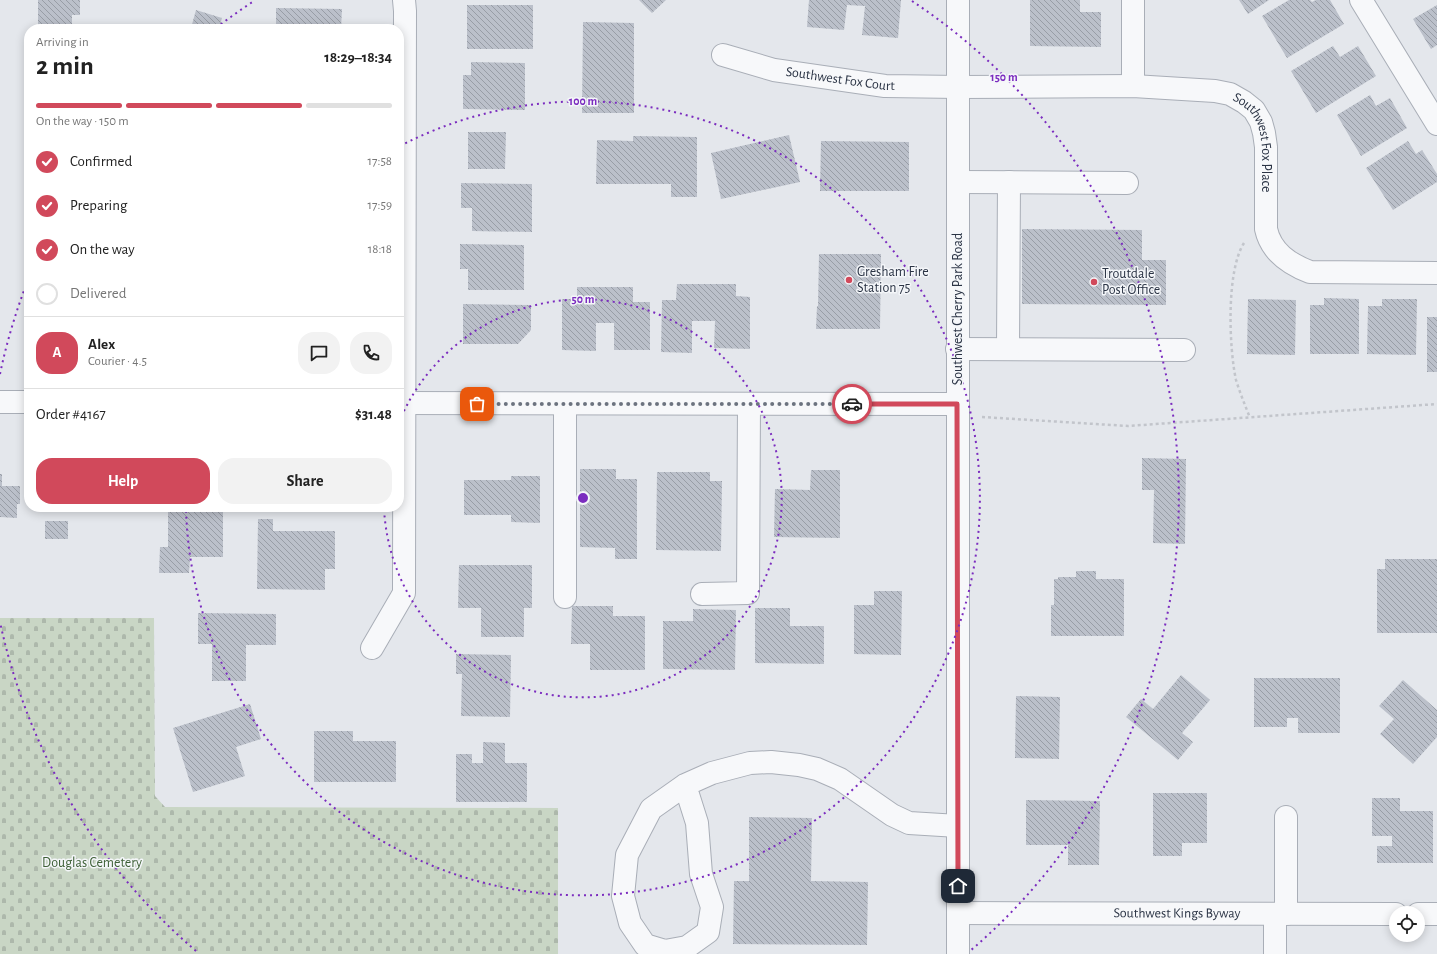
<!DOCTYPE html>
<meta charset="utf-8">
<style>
:root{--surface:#fff;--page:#f2f2f2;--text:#222;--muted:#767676;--line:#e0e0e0;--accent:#d1495b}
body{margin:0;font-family:"Alegreya Sans",sans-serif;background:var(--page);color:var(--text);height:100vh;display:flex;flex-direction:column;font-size:15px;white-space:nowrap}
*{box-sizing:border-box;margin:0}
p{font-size:13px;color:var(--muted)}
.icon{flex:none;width:22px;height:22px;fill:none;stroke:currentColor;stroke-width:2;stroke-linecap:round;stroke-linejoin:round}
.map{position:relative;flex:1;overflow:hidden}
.sheet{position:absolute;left:24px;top:24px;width:380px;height:488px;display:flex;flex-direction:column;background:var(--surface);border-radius:16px;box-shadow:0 2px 10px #0003}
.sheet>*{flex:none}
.fabs{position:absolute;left:1389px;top:906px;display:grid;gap:8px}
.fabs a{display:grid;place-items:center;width:36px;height:36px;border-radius:50%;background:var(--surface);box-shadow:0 2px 10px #0003;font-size:20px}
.pin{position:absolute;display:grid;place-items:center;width:34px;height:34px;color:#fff;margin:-17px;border-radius:8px;box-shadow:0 2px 6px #0006}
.courier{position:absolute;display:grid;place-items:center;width:40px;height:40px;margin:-20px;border:3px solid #d1495b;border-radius:50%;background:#fff;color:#222;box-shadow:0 1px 5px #0007}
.head em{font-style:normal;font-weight:700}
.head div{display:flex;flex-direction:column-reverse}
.head{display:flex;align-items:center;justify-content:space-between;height:68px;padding:0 12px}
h1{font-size:26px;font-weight:700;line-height:30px}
.bar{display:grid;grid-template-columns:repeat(4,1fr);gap:6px 4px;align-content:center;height:48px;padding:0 12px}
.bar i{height:5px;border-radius:3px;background:var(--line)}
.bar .selected{background:var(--accent)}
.bar p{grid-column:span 4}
.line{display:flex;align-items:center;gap:10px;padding:0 12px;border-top:1px solid var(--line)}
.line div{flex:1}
.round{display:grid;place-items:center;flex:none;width:42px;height:42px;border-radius:16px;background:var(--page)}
ol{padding:0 12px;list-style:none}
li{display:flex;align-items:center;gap:12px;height:44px}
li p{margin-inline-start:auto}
li .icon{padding:4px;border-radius:50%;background:var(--accent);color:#fff;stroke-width:4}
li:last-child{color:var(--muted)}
li i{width:22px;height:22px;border:2px solid var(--line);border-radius:50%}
.action{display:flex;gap:8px;margin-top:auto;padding:8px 12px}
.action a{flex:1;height:46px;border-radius:16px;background:var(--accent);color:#fff;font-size:16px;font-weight:700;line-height:46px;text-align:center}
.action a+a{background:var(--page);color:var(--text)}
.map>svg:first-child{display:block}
.cemetery{fill:url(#cemetery-stones)}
.building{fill:url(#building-back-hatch)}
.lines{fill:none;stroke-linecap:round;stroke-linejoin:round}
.minor-casing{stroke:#a9aeb7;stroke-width:24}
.path{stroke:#c2c5cb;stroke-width:2.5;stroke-dasharray:3 3;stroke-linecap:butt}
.minor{stroke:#f7f8fa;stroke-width:22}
.done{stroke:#6c737f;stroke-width:4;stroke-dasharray:0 7.2}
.route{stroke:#d1495b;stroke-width:5}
.ring{fill:none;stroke:#7b2cbf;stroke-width:2;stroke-dasharray:2 4}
.poi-dot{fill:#d1495b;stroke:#f4f6f9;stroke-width:1.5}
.labels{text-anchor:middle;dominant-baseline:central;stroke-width:3;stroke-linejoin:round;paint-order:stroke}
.street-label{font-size:14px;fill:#2b3445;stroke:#f4f6f9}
.poi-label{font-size:14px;fill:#2b3445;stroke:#f4f6f9;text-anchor:start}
.park-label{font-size:14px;fill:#3f6138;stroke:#f4f6f9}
.centre{fill:#7b2cbf;stroke:#f4f6f9;stroke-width:2}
.ring-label{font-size:12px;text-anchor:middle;font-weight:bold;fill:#7b2cbf;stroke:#f4f6f9;stroke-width:3;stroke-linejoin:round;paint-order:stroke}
</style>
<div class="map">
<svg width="1437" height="954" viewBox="0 0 1437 954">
<defs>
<pattern id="cemetery-stones" width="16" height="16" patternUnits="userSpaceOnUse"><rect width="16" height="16" fill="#c9d6c5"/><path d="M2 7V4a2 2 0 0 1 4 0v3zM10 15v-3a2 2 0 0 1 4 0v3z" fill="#adb8ab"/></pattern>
<pattern id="building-back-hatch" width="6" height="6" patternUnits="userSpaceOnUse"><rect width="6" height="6" fill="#bbc0ca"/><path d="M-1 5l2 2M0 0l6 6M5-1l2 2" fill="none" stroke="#989da6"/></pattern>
</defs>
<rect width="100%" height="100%" fill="#e4e7ec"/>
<path class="cemetery" d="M 0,618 L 154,618 L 155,796 L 165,807 L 558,808 L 558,954 L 0,954 Z"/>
<path class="building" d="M 38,0 L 80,0 L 80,15 L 72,15 L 72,29 L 38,29 Z
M 639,0 L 666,0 L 652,13 Z
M 809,0 L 901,0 L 898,38 L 862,35 L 865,6 L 847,5 L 844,30 L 807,27 Z
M 1030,0 L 1080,0 L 1080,12 L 1101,12 L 1101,47 L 1030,46 Z
M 1239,0 L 1269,0 L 1248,14 Z
M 1289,0 L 1310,0 L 1312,2 L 1316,0 L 1330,0 L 1344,24 L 1287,58 L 1262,16 Z
M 467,5 L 533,5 L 533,49 L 467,49 Z
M 1437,5 L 1437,45 L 1431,49 L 1413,19 Z
M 276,8 L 342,9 L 341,29 L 276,29 Z
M 196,10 L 222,18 L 219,29 L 181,29 L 183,24 L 191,28 Z
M 583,22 L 634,23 L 634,113 L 582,113 Z
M 1333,46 L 1340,57 L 1358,46 L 1376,76 L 1316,113 L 1291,71 Z
M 25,62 L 29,62 L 29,128 L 24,128 Z
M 471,62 L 525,63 L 525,110 L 463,109 L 463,75 L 471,75 Z
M 1370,95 L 1376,106 L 1390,98 L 1407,128 L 1361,156 L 1337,115 Z
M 468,132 L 506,132 L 505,169 L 468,169 Z
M 789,135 L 800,182 L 721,199 L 711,153 Z
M 633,136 L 697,137 L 697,197 L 671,197 L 671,184 L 596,184 L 597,140 L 633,141 Z
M 821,141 L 909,142 L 909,191 L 820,191 Z
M 1408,141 L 1416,154 L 1422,150 L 1437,174 L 1437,182 L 1393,210 L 1366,168 Z
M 461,183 L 532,184 L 532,232 L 472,231 L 472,208 L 461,208 Z
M 24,194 L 29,194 L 29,243 L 24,243 Z
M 1022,229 L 1142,230 L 1142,260 L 1166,260 L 1166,305 L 1022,304 Z
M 460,244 L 524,245 L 524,290 L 468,290 L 468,269 L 460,269 Z
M 819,254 L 881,254 L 880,329 L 816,329 L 817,306 L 818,306 Z
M 677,284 L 736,284 L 736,296 L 750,297 L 750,349 L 714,348 L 715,321 L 692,321 L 692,353 L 661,352 L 662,300 L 676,300 Z
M 577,287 L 633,287 L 633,302 L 650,302 L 650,350 L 614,350 L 614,323 L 596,323 L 596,351 L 562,350 L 562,299 L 577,299 Z
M 1324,298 L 1359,299 L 1359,354 L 1310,354 L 1310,305 L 1324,305 Z
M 1248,299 L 1296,300 L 1295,355 L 1247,354 Z
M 1382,299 L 1417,299 L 1416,355 L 1367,354 L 1368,306 L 1382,306 Z
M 463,304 L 531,305 L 531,330 L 518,344 L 463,344 Z
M 1427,317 L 1437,317 L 1437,372 L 1427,372 Z
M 1142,458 L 1186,459 L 1185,544 L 1153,543 L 1154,490 L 1142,490 Z
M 580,469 L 616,469 L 616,479 L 637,479 L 637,559 L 615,559 L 615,548 L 580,547 Z
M 811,470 L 840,470 L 840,538 L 774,537 L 775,489 L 810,490 Z
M 657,472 L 710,472 L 710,481 L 722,481 L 721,551 L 656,550 Z
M 0,474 L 2,474 L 2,486 L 20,486 L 20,504 L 17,504 L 17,518 L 0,517 Z
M 511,476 L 540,476 L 540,523 L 511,522 L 511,515 L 464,515 L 464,480 L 511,480 Z
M 168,507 L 223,507 L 223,557 L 190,557 L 189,573 L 159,573 L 160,547 L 168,547 Z
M 258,519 L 273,519 L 273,531 L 335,531 L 335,569 L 325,569 L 325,590 L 257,589 Z
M 45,521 L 68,521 L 68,539 L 45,539 Z
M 1385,559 L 1437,559 L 1437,633 L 1377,633 L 1377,569 L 1385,569 Z
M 459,565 L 532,565 L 532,608 L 524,608 L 524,637 L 481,637 L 481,608 L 458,608 Z
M 1076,571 L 1096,571 L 1096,579 L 1124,579 L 1124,636 L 1051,636 L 1051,605 L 1054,605 L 1054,579 L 1058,579 L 1058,577 L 1076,577 Z
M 874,591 L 902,591 L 901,655 L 854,654 L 854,605 L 874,605 Z
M 572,606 L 613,606 L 613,616 L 645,616 L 645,670 L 590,670 L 590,644 L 571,644 Z
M 755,608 L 790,608 L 790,626 L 824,626 L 824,664 L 755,663 Z
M 693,609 L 736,610 L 735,670 L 663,669 L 663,621 L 693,621 Z
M 198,613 L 276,614 L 276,645 L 246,645 L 246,681 L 212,681 L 212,644 L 198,644 Z
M 456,654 L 511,655 L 510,717 L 461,716 L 462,674 L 456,674 Z
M 1181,675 L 1210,700 L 1182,733 L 1193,742 L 1178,760 L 1126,717 L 1141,699 L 1153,709 Z
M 1254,678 L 1340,678 L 1340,733 L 1298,733 L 1298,718 L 1287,718 L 1287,727 L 1254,727 Z
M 1403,680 L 1437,710 L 1437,737 L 1413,764 L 1380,734 L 1394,719 L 1379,706 Z
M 1016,696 L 1060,697 L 1059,759 L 1015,758 Z
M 250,704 L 261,739 L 236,747 L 245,776 L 193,792 L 173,728 Z
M 314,731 L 353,731 L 353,741 L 396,741 L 396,782 L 314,782 Z
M 483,742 L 505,743 L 505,763 L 527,763 L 527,802 L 456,802 L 456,754 L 472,754 L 472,763 L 483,763 Z
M 1153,793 L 1207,793 L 1207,843 L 1182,843 L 1182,856 L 1153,856 Z
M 1372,798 L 1400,798 L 1400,811 L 1433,811 L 1433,863 L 1377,863 L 1377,846 L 1392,846 L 1392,836 L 1372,836 Z
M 1026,800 L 1100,801 L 1099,865 L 1068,865 L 1068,845 L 1026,845 Z
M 749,817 L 812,818 L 811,881 L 868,882 L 867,945 L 733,944 L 734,881 L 749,881 Z"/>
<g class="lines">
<g class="minor-casing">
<g id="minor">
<path d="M 1361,0 L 1437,124"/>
<path id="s1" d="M 723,55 L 774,70 L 885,86 L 959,87 L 1133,86 L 1215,91 L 1230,94 L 1244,102 L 1254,110 L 1261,122 L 1264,133 L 1266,147 L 1266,229 C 1271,252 1289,264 1310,272 L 1437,273"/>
<path d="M 1133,86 L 1133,0"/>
<path d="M 958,182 L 1127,183"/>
<path d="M 957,349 L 1184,350"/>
<path d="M 1008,349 L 1009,182"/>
<path d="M 0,402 L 29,402"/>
<path d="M 399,403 L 957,404"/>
<path d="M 565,404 L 565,597"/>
<path d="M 702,594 L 748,593 L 749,404"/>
<path d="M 372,648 L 404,593 L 405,11 L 404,0"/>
<path d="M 685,785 L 697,823 L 701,874 L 712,907 L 708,932 L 687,947 L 665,951 L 645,945 L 630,923 L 623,896 L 627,855 L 651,809 L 685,785 L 712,773 L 750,763 L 771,762 L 799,765 L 817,769 L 840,779 L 892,815 L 909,823 L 958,826"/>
<path id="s2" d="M 958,913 L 1396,914"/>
<path d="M 1275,914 L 1275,954"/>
<path d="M 1286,914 L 1286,817"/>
<path d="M 1418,914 L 1437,914"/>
<path d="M 958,954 L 958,0"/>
</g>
</g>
<path class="path" d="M 1244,243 C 1226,271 1229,348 1236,380 C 1240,393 1245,405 1250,418
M 982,417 L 1128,426 L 1437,404"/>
<use href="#minor" class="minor"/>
</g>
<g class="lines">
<path class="done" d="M 477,404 L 852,404"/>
<path class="route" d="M 852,404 L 957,404 L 958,886"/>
</g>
<g class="ring">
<path d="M399 422A199 199 0 1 1 384 508"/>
<path d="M400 146A397 397 0 1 1 186 508"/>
<path d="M196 951A596 596 0 0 1 0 622M0 374A596 596 0 0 1 28 280M216 28A596 596 0 0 1 254 1M912 1A596 596 0 0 1 970 951"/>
</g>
<g class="poi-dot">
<circle cx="849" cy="280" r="4"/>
<circle cx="1094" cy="282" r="4"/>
</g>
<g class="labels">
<g class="street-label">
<text stroke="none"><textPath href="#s1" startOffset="120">Southwest Fox Court</textPath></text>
<text stroke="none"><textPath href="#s1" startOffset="570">Southwest Fox Place</textPath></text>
<text transform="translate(958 309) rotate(-90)">Southwest Cherry Park Road</text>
<text stroke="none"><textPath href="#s2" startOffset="219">Southwest Kings Byway</textPath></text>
</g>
<g class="poi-label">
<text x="857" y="272">Gresham Fire<tspan x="857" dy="16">Station 75</tspan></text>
<text x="1102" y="274">Troutdale<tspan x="1102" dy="16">Post Office</tspan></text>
</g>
<g class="park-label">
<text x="92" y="863">Douglas Cemetery</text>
</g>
</g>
<circle cx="583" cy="498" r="6" class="centre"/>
<g class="ring-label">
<text x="1004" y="81">150 m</text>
<text x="583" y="105">100 m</text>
<text x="583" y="303">50 m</text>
</g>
</svg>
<div class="fabs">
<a><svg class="icon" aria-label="locate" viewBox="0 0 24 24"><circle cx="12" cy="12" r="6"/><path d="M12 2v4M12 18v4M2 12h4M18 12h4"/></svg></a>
</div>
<div class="pin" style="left:477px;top:404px;background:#ea580c"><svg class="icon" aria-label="bag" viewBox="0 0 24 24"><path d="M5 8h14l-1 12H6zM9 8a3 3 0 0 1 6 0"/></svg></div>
<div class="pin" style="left:958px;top:886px;background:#1f2937"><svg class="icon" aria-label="home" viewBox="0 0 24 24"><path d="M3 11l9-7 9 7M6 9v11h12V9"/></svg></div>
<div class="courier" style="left:852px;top:404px"><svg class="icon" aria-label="car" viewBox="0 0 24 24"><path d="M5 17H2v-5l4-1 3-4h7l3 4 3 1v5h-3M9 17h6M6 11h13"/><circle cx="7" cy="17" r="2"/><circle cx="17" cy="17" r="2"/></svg></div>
<section class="sheet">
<div class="head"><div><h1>2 min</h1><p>Arriving in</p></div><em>18:29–18:34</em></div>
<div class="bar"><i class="selected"></i><i class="selected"></i><i class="selected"></i><i></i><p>On the way · 150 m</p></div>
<ol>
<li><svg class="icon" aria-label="check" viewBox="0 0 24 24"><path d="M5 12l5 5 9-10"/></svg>Confirmed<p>17:58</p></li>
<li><svg class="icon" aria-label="check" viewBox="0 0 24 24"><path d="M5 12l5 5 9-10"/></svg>Preparing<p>17:59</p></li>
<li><svg class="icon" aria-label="check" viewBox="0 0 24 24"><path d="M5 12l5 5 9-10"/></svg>On the way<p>18:18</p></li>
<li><i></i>Delivered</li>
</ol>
<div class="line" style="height:72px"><b class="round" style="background:var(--accent);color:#fff">A</b><div><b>Alex</b><p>Courier · 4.5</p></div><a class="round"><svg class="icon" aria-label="chat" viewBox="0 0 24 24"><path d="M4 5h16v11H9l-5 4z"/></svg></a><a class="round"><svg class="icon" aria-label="phone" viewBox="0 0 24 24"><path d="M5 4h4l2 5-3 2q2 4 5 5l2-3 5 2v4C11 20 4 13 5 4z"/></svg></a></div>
<div class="line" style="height:52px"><div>Order #4167</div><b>$31.48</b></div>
<div class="action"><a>Help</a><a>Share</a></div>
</section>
</div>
